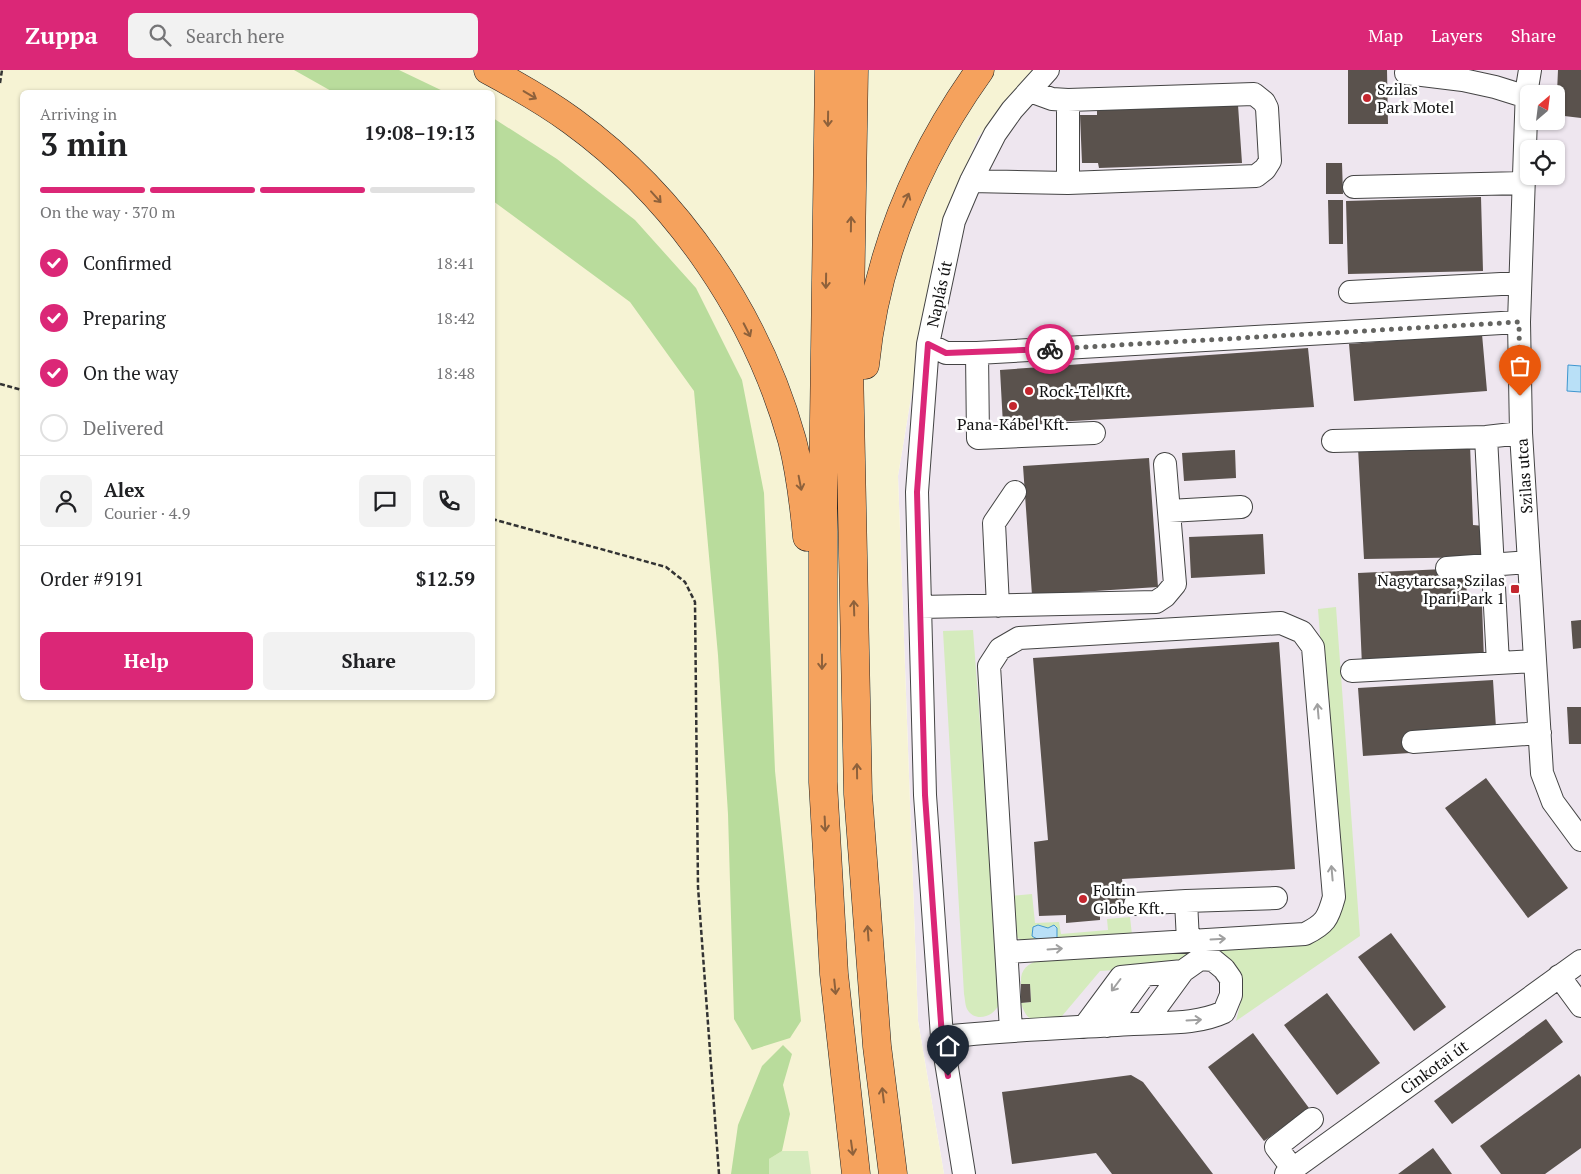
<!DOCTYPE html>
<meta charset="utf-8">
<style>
:root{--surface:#fff;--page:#f2f2f2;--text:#202124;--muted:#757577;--line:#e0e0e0;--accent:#db2777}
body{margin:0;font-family:"PT Serif",serif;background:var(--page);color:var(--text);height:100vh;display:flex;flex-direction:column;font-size:19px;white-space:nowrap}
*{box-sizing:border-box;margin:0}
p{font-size:16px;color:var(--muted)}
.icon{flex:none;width:28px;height:28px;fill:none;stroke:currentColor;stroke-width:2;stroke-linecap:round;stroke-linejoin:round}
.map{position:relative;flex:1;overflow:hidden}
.details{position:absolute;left:20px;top:20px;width:475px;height:610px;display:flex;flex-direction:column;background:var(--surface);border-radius:8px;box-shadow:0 1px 4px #0004}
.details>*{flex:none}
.needle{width:32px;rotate:28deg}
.fabs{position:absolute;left:1520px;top:15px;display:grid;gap:10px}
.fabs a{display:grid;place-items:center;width:45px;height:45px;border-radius:8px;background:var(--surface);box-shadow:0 1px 4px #0004;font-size:25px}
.pin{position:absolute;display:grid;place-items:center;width:42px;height:42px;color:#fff;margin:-51px -21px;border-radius:50% 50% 50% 0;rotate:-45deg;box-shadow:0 0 5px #0007}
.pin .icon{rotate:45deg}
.courier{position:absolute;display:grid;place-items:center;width:50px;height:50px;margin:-25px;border:4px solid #db2777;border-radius:50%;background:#fff;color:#222;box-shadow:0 1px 6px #0007}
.summary em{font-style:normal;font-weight:700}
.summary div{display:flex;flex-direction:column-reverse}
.summary{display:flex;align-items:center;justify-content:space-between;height:85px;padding:0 20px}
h1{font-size:32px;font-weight:700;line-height:38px}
.bar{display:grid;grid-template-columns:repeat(4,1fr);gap:8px 5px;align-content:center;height:60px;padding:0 20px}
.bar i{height:6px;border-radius:4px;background:var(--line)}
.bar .current{background:var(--accent)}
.bar p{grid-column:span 4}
.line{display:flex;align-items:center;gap:12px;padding:0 20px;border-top:1px solid var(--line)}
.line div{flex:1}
.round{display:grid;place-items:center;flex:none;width:52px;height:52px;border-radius:8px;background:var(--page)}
ol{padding:0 20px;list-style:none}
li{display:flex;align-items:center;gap:15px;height:55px}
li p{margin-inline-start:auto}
li .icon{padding:5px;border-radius:50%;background:var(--accent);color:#fff;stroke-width:4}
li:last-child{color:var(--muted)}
li i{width:28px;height:28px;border:2px solid var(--line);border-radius:50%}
.button{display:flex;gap:10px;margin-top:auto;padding:10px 20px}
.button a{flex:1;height:58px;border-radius:8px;background:var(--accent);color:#fff;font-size:20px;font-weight:700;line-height:58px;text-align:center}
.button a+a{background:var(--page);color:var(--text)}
header{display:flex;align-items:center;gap:30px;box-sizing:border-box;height:70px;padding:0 25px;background:var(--accent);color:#fff}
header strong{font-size:24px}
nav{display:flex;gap:28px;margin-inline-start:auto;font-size:18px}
.search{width:350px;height:45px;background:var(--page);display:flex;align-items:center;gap:12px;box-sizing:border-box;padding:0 18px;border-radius:8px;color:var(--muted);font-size:19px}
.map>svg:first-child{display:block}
.industrial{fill:#eee6ef;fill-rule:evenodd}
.farmland{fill:#f6f3d4;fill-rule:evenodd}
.green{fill:#d5ebbd}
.forest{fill:#b9dc9c}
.water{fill:#b9e0f7;stroke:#3f96cf}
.building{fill:#5a524d}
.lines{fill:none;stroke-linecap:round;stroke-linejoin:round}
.minor-casing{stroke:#444;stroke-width:24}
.highway-casing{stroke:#222;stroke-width:29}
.path{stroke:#333;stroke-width:2.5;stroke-dasharray:5 2.5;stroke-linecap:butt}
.minor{stroke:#fff;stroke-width:22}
.highway{stroke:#f5a25d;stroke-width:28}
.oneway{stroke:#8e613b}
.oneway2{stroke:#a0a0a0}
.done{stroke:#646461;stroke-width:5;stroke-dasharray:0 9}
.route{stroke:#db2777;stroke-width:6}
.poi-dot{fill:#c4262e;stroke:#fff;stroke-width:2}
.labels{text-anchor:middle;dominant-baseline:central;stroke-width:5;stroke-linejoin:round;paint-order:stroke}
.poi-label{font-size:16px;fill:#111;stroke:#fff;text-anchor:start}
.street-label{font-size:16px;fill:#111;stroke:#fff}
</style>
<header>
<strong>Zuppa</strong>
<div class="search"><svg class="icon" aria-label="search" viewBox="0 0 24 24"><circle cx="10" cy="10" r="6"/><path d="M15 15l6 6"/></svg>Search here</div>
<nav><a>Map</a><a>Layers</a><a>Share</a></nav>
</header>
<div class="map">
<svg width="1581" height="1104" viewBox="0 0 1581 1104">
<rect width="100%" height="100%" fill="#fffdf5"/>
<path class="industrial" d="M 1034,0 L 1581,0 L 1581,1104 L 944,1104 L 918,951 L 898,406 L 938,164 L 978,67 ZM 1529,24 L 1556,24 L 1556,51 L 1529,51 ZM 1529,79 L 1556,79 L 1556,106 L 1529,106 Z"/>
<path class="farmland" d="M 0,0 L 1034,0 L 978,67 L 938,164 L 898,406 L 918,951 L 944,1104 L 0,1104 ZM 22,22 L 492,22 L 492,628 L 22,628 Z"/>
<path class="green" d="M 1336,537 L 1360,866 L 1236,951 L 1241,931 L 1241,910 L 1230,896 L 1174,896 L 1100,901 L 1057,952 C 1036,951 1028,955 1021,933 L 1031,932 L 1030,914 L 1021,914 C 1020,900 1026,895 1039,890 L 1317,869 C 1338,856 1340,851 1340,826 L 1318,539 Z
M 973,560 L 1000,922 C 1000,926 1000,931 999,934 C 994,947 975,953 967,939 C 965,935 965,928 964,924 L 943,561 Z
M 1032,824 L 1035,853 L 1059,852 L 1061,864 L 1108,860 L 1107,849 L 1130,847 L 1132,865 L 1021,870 L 1016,867 L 1009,826 Z
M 782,1081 L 808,1081 L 811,1104 L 769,1104 L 769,1089 Z"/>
<path class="forest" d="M 294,0 L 399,0 L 445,22 L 333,22 Z
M 493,48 L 557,89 L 635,150 L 696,218 L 742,310 L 764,423 L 775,701 L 801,951 L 790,968 L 752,980 L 734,949 L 728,744 L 718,585 L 694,321 L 630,232 L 493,131 Z
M 783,975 L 792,984 L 783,1015 L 790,1044 L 782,1081 L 769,1089 L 769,1104 L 731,1104 L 738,1055 L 762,996 Z"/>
<path class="water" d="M 1568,295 L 1581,296 L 1581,322 L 1567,321 Z
M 1038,855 L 1048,858 L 1054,855 L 1057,858 L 1057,868 C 1048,870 1040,872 1032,866 L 1033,857 Z"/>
<path class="building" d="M 1348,0 L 1387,0 L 1388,54 L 1348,54 Z
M 1558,0 L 1581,0 L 1581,48 L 1556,45 Z
M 1238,35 L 1242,93 L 1099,98 L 1098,93 L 1082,93 L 1080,45 L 1097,45 L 1097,39 Z
M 1326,93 L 1342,93 L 1343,124 L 1326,124 Z
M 1481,127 L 1483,201 L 1348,204 L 1346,131 Z
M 1328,130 L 1343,130 L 1343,174 L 1329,174 Z
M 1482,264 L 1487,321 L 1354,331 L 1349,274 Z
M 1308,278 L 1314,337 L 1003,355 L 1000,300 Z
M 1470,374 L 1473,455 L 1484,456 L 1485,487 L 1364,489 L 1358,378 Z
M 1235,380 L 1236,408 L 1184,411 L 1182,383 Z
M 1149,388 L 1158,517 L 1032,525 L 1023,396 Z
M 1263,464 L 1265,504 L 1191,508 L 1189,467 Z
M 1466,498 L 1467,534 L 1482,534 L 1484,591 L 1362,596 L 1358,503 Z
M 1581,550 L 1581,578 L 1573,579 L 1571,551 Z
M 1279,572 L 1295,799 L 1122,809 L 1125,841 L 1100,842 L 1100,850 L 1066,853 L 1066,845 L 1039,846 L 1034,772 L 1048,770 L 1033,588 Z
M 1493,610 L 1496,658 L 1409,664 L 1410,683 L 1363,686 L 1358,618 Z
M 1567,637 L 1581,637 L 1581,674 L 1569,674 Z
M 1486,708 L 1568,818 L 1528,848 L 1445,738 Z
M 1391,863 L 1446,937 L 1414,961 L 1358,887 Z
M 1021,914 L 1030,914 L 1031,932 L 1021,933 Z
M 1327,923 L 1380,993 L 1337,1025 L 1284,955 Z
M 1546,949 L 1563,972 L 1452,1054 L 1434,1031 Z
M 1253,963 L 1309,1038 L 1264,1071 L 1208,997 Z
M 1579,1004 L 1581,1007 L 1581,1078 L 1545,1104 L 1501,1104 L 1480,1076 Z
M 1131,1005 L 1143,1012 L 1213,1104 L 1112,1104 L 1096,1083 L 1012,1094 L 1002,1022 Z
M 1433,1078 L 1452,1104 L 1398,1104 Z"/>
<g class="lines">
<g class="minor-casing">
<path id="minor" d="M 1530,0 L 1527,18 L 1519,252 L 1521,363 L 1542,703 L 1553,732 L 1581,770
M 1406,3 L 1463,10 L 1495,17 L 1527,27
M 1068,30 L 1068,113
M 971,111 L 1068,113 L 1256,106 L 1265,99 L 1270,91 L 1267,38 L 1264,32 L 1254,24 L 1068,30 L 1052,29 L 1030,21
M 1354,117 L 1523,113
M 1350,222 L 1520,213
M 928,274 L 946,283 L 977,283 L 1519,252
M 977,283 L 978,368 L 1094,363
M 1486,367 L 1498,593
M 1333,371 L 1486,367 L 1521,363
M 1169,441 L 1241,437
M 1447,498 L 1529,492
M 998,536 L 994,453 L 1015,422
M 920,537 L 1156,532 L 1165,526 L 1175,514 L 1165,394
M 1352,601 L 1535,591
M 1413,672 L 1540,663
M 1186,831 L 1276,828
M 1135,834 L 1186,831 L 1188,871
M 1007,882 L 1305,864 C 1325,854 1328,849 1334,827 L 1313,577 L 1302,562 L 1281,553 L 1019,568 L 1000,579 L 989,596 L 1011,960
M 1559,906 L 1581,936
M 1145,953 L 1183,901
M 1107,956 L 1144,905
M 942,967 C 1005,960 1069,958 1133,954 C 1163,952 1196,955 1224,942 L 1231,925 L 1231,909 L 1224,899 L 1213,890 L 1200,889 L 1183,901 L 1121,907 L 1084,957
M 1293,1099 L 1276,1077 L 1312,1049
M 964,1104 L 942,967 L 925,725 L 917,422 L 928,274 L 954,151 L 971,111 L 995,64 L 1012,40 L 1048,0
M 1286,1104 L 1581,891"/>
</g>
<g class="highway-casing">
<path id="highway" d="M 488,0 C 516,15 546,32 572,51 C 678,128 757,245 792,370 C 800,401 804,435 807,467
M 829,0 L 823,421 L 823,712 L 834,904 L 856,1104
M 854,0 L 849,295 L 858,724 L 877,976 L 893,1104
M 865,295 C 876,187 917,88 980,0"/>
</g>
<path class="path" d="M 0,13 L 2,0
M 0,314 L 22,320
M 492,449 L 666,497 L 685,512 L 695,532 L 698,817 L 719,1104"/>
<use href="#minor" class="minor"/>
<use href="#highway" class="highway"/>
</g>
<defs><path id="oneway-shaft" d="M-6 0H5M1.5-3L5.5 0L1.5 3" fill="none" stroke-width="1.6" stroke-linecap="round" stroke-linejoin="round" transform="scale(1.25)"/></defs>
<g class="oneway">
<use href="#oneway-shaft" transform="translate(530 25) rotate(31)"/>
<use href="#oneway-shaft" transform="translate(828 49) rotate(91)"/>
<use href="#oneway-shaft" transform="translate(656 127) rotate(48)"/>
<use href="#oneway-shaft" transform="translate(906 130) rotate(-66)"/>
<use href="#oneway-shaft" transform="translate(851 154) rotate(-89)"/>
<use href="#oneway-shaft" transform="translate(826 211) rotate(91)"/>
<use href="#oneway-shaft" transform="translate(747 260) rotate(63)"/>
<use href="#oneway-shaft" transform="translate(800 413) rotate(79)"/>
<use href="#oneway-shaft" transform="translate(854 538) rotate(-92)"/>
<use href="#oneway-shaft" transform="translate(822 592) rotate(90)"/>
<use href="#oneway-shaft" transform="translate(857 701) rotate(-91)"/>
<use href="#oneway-shaft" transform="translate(825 754) rotate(87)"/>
<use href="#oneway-shaft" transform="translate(868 863) rotate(-94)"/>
<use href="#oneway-shaft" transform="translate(835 917) rotate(84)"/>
<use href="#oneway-shaft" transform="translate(883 1025) rotate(-97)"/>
<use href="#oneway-shaft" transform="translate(852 1078) rotate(82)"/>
</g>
<g class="oneway2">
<use href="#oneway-shaft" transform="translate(1318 641) rotate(-95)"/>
<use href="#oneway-shaft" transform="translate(1332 803) rotate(-95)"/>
<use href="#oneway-shaft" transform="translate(1218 869) rotate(-3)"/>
<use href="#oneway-shaft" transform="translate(1055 879) rotate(-4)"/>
<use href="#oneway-shaft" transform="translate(1116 915) rotate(127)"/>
<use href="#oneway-shaft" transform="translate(1194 950) rotate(-3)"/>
</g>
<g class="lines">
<path class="done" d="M 1050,279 L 1519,252 L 1520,326"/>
<path class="route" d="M 948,1006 L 942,967 L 925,725 L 917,422 L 928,274 L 946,283 L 1050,279"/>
</g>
<g class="poi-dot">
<circle cx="1367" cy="28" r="5"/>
<circle cx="1029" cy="321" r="5"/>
<circle cx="1013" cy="336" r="5"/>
<rect x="1510" y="514" width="10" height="10" rx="2.5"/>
<circle cx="1083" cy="829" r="5"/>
</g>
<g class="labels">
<g class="poi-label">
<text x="1377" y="19">Szilas<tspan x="1377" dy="18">Park Motel</tspan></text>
<text x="1039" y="321">Rock-Tel Kft.</text>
<text x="1013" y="354" text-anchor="middle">Pana-Kábel Kft.</text>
<text x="1505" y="510" text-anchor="end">Nagytarcsa, Szilas<tspan x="1505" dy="18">Ipari Park 1</tspan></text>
<text x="1093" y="820">Foltin<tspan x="1093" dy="18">Globe Kft.</tspan></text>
</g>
<g class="street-label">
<text transform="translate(939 224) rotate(-78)">Naplás út</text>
<text transform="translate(1524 406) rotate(-94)">Szilas utca</text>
<text transform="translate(1434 997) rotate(-36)">Cinkotai út</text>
</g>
</g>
</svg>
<div class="fabs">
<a><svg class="needle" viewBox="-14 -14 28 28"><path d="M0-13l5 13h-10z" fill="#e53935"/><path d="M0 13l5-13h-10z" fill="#757577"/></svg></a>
<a><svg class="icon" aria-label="locate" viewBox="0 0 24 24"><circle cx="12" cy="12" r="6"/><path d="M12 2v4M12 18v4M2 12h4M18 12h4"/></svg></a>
</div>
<div class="pin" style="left:1520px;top:326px;background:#ea580c"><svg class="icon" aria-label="bag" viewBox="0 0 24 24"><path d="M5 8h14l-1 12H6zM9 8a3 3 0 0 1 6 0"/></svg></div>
<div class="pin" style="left:948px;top:1006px;background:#1f2937"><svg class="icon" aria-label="home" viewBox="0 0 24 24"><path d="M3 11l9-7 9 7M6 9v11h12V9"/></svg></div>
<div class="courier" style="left:1050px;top:279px"><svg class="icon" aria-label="bike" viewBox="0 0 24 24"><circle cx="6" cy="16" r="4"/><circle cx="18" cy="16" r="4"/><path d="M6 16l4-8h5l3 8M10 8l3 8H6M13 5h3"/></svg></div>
<section class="details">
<div class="summary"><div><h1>3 min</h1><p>Arriving in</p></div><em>19:08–19:13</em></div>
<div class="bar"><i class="current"></i><i class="current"></i><i class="current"></i><i></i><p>On the way · 370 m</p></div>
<ol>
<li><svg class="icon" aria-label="check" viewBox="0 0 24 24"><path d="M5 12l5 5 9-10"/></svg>Confirmed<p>18:41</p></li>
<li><svg class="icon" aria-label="check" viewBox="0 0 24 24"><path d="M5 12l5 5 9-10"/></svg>Preparing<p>18:42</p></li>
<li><svg class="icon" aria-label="check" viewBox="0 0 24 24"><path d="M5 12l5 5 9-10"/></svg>On the way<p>18:48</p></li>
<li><i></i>Delivered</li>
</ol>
<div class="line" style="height:90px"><a class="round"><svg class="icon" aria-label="person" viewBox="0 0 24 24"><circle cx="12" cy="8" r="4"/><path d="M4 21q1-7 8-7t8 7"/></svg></a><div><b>Alex</b><p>Courier · 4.9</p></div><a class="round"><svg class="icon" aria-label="chat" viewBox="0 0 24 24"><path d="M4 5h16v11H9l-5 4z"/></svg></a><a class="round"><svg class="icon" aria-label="phone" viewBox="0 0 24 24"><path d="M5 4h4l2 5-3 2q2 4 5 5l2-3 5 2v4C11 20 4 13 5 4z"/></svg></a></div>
<div class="line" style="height:65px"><div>Order #9191</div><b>$12.59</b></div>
<div class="button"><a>Help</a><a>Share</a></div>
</section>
</div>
